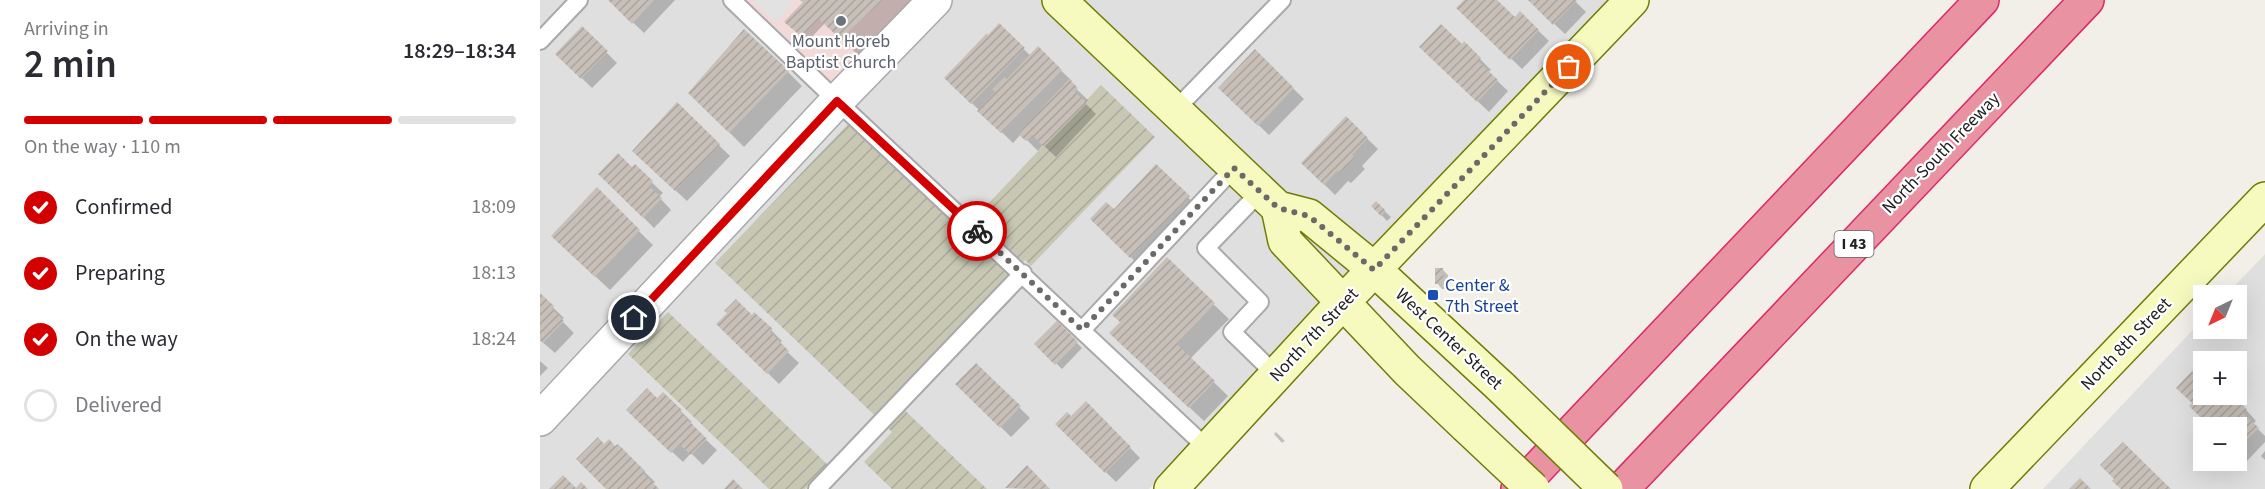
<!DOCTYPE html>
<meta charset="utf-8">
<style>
:root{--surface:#fff;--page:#f7f7f7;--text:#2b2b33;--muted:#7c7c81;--line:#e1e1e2;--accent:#d40000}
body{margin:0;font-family:"Source Sans 3",sans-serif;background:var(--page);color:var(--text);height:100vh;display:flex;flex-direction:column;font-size:22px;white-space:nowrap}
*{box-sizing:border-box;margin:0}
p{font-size:20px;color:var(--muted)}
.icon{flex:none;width:33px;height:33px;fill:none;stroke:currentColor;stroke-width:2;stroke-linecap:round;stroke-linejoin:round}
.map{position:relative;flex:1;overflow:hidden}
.details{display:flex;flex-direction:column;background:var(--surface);width:540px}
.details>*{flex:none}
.needle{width:39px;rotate:223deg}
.buttons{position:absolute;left:1653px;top:285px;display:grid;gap:12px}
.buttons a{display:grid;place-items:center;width:54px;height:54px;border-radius:0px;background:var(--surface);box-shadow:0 6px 24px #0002;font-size:30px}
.pin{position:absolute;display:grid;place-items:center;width:51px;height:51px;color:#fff;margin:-26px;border:3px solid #fff;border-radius:50%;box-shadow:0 2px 6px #0007}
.courier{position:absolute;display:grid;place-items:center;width:60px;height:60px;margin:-30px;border:4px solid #d40000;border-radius:50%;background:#fff;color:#222;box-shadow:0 2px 8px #0007}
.head em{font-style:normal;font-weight:600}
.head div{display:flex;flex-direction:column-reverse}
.head{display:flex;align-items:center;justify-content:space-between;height:102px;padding:0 24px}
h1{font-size:39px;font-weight:600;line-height:45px}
.bar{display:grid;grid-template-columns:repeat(4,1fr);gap:9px 6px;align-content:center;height:72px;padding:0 24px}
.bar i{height:8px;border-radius:4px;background:var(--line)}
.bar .active{background:var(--accent)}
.bar p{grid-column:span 4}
ol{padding:0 24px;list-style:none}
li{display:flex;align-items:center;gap:18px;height:66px}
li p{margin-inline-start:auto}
li .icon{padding:6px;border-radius:50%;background:var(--accent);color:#fff;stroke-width:4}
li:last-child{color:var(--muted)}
li i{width:33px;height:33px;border:3px solid var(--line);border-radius:50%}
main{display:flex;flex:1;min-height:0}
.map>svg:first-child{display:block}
.residential{fill:#e0dfdf;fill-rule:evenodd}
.commercial{fill:#f2dad9}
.construction{fill:url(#construction-furrows)}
.parking{fill:#e2e2e2}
.shadow{fill:#0003}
.building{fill:url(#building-hatch)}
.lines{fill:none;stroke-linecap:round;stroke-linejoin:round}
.lane-casing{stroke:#a9a9a9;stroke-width:20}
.street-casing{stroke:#a9a9a9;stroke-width:36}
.secondary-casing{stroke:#707d05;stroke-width:36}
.highway-casing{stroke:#dc2a67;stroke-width:36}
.lane{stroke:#fff;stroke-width:16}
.street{stroke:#fff;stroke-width:33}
.secondary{stroke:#f7fabf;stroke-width:33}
.highway{stroke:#e892a2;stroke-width:33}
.secondary-bridge-casing{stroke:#707d05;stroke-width:36;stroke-linecap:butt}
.secondary-bridge{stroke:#f7fabf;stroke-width:33}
.done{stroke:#6b6a68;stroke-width:6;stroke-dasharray:0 10.8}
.route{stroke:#d40000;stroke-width:8}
.worship-dot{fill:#6b7280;stroke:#fff;stroke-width:2}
.transit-dot{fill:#1a4fb4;stroke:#fff;stroke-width:2}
.labels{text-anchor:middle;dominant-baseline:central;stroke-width:4.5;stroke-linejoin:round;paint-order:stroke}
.shield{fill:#fff;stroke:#646464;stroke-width:1.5}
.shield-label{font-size:16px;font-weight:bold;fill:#222}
.worship-label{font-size:18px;fill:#5b616d;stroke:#fff}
.street-label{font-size:18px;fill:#222;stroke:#fff}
.transit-label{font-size:18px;fill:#164399;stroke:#fff;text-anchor:start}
</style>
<main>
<section class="details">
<div class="head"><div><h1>2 min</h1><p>Arriving in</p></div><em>18:29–18:34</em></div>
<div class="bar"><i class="active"></i><i class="active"></i><i class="active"></i><i></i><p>On the way · 110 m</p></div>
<ol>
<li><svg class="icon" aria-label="check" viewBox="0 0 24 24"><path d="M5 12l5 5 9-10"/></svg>Confirmed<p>18:09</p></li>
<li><svg class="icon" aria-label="check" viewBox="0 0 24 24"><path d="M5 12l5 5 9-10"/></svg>Preparing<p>18:13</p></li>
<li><svg class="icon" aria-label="check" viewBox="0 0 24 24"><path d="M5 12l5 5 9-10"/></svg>On the way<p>18:24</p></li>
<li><i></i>Delivered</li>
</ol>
</section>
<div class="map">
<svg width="1725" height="489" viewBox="0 0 1725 489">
<defs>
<pattern id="construction-furrows" width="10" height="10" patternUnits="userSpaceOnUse" patternTransform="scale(1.5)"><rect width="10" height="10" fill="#c7c7b4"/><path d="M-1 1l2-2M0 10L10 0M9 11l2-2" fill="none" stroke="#abab9a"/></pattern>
<pattern id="building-hatch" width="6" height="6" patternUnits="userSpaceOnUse" patternTransform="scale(1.5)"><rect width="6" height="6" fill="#c7bfb8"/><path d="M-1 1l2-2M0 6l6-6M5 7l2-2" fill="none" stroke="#aba49e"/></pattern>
</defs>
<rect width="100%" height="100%" fill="#f2efe9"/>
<path class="residential" d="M 0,0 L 1076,0 L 609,489 L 0,489 Z
M 1725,254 L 1725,489 L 1503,489 L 1663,319 L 1664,328 L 1696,328 L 1696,296 L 1686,295 ZM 1664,362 L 1696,362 L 1696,394 L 1664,394 ZM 1664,428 L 1696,428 L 1696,460 L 1664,460 Z"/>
<path class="commercial" d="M 192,0 L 395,0 L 297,101 Z"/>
<path class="construction" d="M 561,85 L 615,137 L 491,266 L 485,260 L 352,398 L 447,489 L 352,489 L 324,462 L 352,432 L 175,263 L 311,121 L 424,229 Z
M 128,312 L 288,465 L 265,489 L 229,489 L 88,354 Z"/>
<path class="parking" d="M 212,0 L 250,0 L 254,3 L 236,22 Z"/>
<path class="shadow" d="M 70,0 L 135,0 L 104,33 Z
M 261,0 L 376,0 L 336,41 L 334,39 L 318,55 L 285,23 L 268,41 L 252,27 L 264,3 Z
M 926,0 L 955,0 L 975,19 L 980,13 L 1009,41 L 982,69 L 918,8 Z
M 989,0 L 1034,0 L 1046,12 L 1025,34 Z
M 459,26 L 491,56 L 498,49 L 532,81 L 530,83 L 548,100 L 545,103 L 556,114 L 516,157 L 503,145 L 498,151 L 481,134 L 473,143 L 406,78 Z
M 42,28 L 77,63 L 52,88 L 17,54 Z
M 924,43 L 951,70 L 948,72 L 968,91 L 949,112 L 881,47 L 922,46 Z
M 715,51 L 764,99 L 729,135 L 680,88 Z
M 248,72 L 262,86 L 204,147 L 150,93 Z
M 137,104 L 190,156 L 147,201 L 105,162 Z
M 806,118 L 838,149 L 822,166 L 825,169 L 811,183 L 808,181 L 795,195 L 763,163 Z
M 95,166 L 123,193 L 119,197 L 131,210 L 114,228 L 60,174 L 92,169 Z
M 616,166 L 663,212 L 606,272 L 552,219 L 574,211 Z
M 57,190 L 113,245 L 70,290 L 28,251 Z
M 836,203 L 851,217 L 847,221 L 833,206 Z
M 627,260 L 689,319 L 650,359 L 688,396 L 664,421 L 586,348 L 581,322 Z
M 903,270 L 908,275 L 908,289 L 902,289 L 897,283 Z
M 0,295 L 24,318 L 21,320 L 34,333 L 15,353 L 0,340 Z
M 517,323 L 542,348 L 522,369 L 496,344 Z
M 178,324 L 231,330 L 242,341 L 239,344 L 259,363 L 239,384 Z
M 0,361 L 8,368 L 0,376 Z
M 436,365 L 490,418 L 471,437 L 417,384 Z
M 123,394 L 152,422 L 149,424 L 177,450 L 163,465 L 151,453 L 143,462 L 88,410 L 117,400 Z
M 1664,394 L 1692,394 L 1716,421 L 1713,424 L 1725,436 L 1725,442 L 1707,461 L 1696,450 L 1696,428 Z
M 546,403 L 600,458 L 576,482 L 517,424 L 531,418 Z
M 736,432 L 745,441 L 742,443 L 734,434 Z
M 78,446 L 115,482 L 112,485 L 117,489 L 68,489 L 75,448 Z
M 1725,451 L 1725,460 L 1721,456 Z
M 487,467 L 508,489 L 467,488 Z"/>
<path class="building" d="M 68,0 L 114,0 L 92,24 Z
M 260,0 L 343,0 L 300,39 L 279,19 L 262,37 L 244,22 L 263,2 Z
M 924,0 L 957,0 L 975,17 L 980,11 L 999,30 L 970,60 L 916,8 Z
M 988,0 L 1037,0 L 1013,25 Z
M 459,23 L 485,48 L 431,104 L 404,78 L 447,33 L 448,35 Z
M 901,24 L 922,44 L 924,41 L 941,58 L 938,61 L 958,80 L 937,102 L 879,47 Z
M 42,26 L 68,51 L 41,79 L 15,54 Z
M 204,29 L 249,71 L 189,133 L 148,93 Z
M 498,46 L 522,70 L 461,133 L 437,111 L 455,92 L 452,89 L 464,77 L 467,79 Z
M 715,49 L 754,88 L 718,126 L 678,88 Z
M 529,79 L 538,88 L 535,92 L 547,103 L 504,147 L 492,135 L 486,141 L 478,134 Z
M 137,102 L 180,144 L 135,191 L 92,151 Z
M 806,116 L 828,138 L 812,155 L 815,157 L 799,174 L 797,171 L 784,185 L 761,163 Z
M 78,153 L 92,167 L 95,164 L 113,181 L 109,186 L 122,198 L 103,218 L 58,174 Z
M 616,164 L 650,196 L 590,258 L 550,219 L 566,202 L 574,209 Z
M 57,187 L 100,230 L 55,277 L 11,236 Z
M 836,201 L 846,211 L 841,216 L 831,206 Z
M 627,257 L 675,303 L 637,344 L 675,381 L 649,408 L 569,333 L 580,322 L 572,315 Z
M 895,268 L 903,268 L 904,284 L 895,284 Z
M 0,293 L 14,306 L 12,309 L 24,321 L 3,343 L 0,340 Z
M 196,299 L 212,315 L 214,312 L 233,329 L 230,332 L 249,351 L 227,374 L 176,324 L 187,313 L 184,311 Z
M 517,321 L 538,342 L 515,365 L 494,344 Z
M 436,363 L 481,406 L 460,428 L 415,384 Z
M 1660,367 L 1664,370 L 1664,394 L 1694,394 L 1707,410 L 1703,413 L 1719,428 L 1696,450 L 1696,428 L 1671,428 L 1649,406 L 1652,403 L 1636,388 L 1652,371 L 1654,373 Z
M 107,388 L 117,398 L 123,392 L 142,410 L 140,412 L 167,439 L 151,455 L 139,444 L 131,453 L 86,410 Z
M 546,401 L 591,447 L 565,473 L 515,424 L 527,412 L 531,416 Z
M 58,437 L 64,444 L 69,439 L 75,446 L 78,444 L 105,471 L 103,473 L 119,489 L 66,489 L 36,459 Z
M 1583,442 L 1631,489 L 1581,489 L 1572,481 L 1574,479 L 1560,465 Z
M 487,465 L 510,489 L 465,488 Z
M 23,475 L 36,488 L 41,482 L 48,489 L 9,489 Z
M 1540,478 L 1551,489 L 1529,489 Z
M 193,479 L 203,489 L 184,489 Z"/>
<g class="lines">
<g class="lane-casing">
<path id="lane" d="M 192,0 L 297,101 L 668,449
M 0,41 L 39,0
M 634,111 L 742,0
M 720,192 L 666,248 L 720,302 L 692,332 L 736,375
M 542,330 L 694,168
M 277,489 L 483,273"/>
</g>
<g class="street-casing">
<path id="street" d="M 0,419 L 297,101 L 395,0"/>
</g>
<g class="secondary-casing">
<path id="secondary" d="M 519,0 L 738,208 L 769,216 L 835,270 L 962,388
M 738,208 L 745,241 L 867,370 L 926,426
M 631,489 L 803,302 L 1092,0
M 1447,489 L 1725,199"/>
</g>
<g class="highway-casing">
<path id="highway" d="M 978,489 L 1442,0
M 1082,489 L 1547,0"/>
</g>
<use href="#lane" class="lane"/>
<use href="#street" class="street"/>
<use href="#secondary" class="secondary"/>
<use href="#highway" class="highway"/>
<g class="secondary-bridge-casing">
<path id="secondary-bridge" d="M 962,388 L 1066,489
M 926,426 L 993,489"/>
</g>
<use href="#secondary-bridge" class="secondary-bridge"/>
</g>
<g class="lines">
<path class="done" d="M 437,231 L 542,330 L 694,168 L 738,208 L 769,216 L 834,270 L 1029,67"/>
<path class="route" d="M 94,318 L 297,101 L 437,231"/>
</g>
<circle class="worship-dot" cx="301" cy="21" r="6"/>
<rect class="transit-dot" x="887" y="289" width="12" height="12" rx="3"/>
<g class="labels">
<rect class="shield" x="1294.5" y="231" width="39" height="26" rx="4.5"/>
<g class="shield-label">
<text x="1314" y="244">I 43</text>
</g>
<g class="worship-label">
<text x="301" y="41">Mount Horeb<tspan x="301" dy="21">Baptist Church</tspan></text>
</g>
<g class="street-label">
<text transform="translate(1401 153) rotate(-46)">North-South Freeway</text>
<text transform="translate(774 335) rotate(-47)">North 7th Street</text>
<text transform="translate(909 339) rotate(43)">West Center Street</text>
<text transform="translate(1586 344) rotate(-46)">North 8th Street</text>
</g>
<g class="transit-label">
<text x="905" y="285">Center &amp;<tspan x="905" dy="21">7th Street</tspan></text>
</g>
</g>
</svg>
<div class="buttons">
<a><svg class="needle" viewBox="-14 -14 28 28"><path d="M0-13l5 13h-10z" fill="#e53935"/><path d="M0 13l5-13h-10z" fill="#7c7c81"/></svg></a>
<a>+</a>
<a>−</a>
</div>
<div class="pin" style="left:1029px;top:67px;background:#ea580c"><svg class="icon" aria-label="bag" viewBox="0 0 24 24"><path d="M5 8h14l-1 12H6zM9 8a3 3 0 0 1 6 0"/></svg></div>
<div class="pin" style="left:94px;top:318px;background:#1f2937"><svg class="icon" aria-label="home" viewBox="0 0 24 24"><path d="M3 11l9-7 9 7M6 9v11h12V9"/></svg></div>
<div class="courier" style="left:437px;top:231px"><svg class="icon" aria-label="bike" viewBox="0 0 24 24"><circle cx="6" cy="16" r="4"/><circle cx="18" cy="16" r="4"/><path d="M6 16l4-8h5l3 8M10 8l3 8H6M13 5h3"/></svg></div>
</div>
</main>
